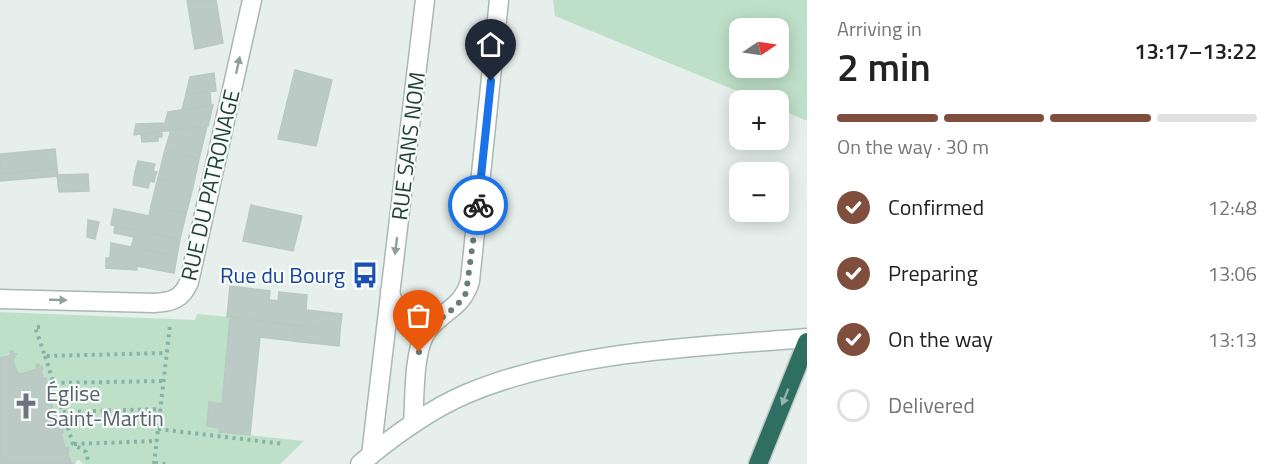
<!DOCTYPE html>
<meta charset="utf-8">
<style>
:root{--surface:#fff;--page:#f6f6f6;--text:#222;--muted:#767676;--line:#e0e0e0;--accent:#804e3d}
body{margin:0;font-family:"Titillium Web",sans-serif;background:var(--page);color:var(--text);height:100vh;display:flex;flex-direction:column;font-size:22px;white-space:nowrap}
*{box-sizing:border-box;margin:0}
p{font-size:20px;color:var(--muted)}
.icon{flex:none;width:33px;height:33px;fill:none;stroke:currentColor;stroke-width:2;stroke-linecap:round;stroke-linejoin:round}
.map{position:relative;flex:1;overflow:hidden}
.drawer{display:flex;flex-direction:column;background:var(--surface);width:480px}
.drawer>*{flex:none}
.needle{width:39px;rotate:77deg}
.controls{position:absolute;left:729px;top:18px;display:grid;gap:12px}
.controls a{display:grid;place-items:center;width:60px;height:60px;border-radius:12px;background:var(--surface);box-shadow:0 3px 15px #0003;font-size:30px}
.pin{position:absolute;display:grid;place-items:center;width:51px;height:51px;color:#fff;margin:-62px -26px;border-radius:50% 50% 50% 0;rotate:-45deg;box-shadow:0 0 6px #0007}
.pin .icon{rotate:45deg}
.courier{position:absolute;display:grid;place-items:center;width:60px;height:60px;margin:-30px;border:4px solid #1a73e8;border-radius:50%;background:#fff;color:#222;box-shadow:0 2px 8px #0007}
.overview em{font-style:normal;font-weight:600}
.overview div{display:flex;flex-direction:column-reverse}
.overview{display:flex;align-items:center;justify-content:space-between;height:102px;padding:0 30px}
h1{font-size:39px;font-weight:600;line-height:45px}
.bar{display:grid;grid-template-columns:repeat(4,1fr);gap:9px 6px;align-content:center;height:72px;padding:0 30px}
.bar i{height:8px;border-radius:4px;background:var(--line)}
.bar .selected{background:var(--accent)}
.bar p{grid-column:span 4}
ol{padding:0 30px;list-style:none}
li{display:flex;align-items:center;gap:18px;height:66px}
li p{margin-inline-start:auto}
li .icon{padding:6px;border-radius:50%;background:var(--accent);color:#fff;stroke-width:4}
li:last-child{color:var(--muted)}
li i{width:33px;height:33px;border:3px solid var(--line);border-radius:50%}
main{display:flex;flex:1;min-height:0}
.map>svg:first-child{display:block}
.green{fill:#bfe0c8;fill-rule:evenodd}
.building{fill:#bbcac4;stroke:#b8c9c2;stroke-width:1.5}
.lines{fill:none;stroke-linecap:round;stroke-linejoin:round}
.street-casing{stroke:#a8b8b2;stroke-width:21}
.secondary-casing{stroke:#a4bbb3;stroke-width:21}
.highway-casing{stroke:#c2cac8;stroke-width:21}
.path{stroke:#86b3a5;stroke-width:4;stroke-dasharray:3 4.5;stroke-linecap:butt}
.street{stroke:#fff;stroke-width:18}
.secondary{stroke:#fff;stroke-width:18}
.highway{stroke:#2f6f62;stroke-width:18}
.oneway{fill:#92a09c}
.oneway2{fill:#93b5ae}
.done{stroke:#687f78;stroke-width:6;stroke-dasharray:0 10.8}
.route{stroke:#1a73e8;stroke-width:8}
.labels{text-anchor:middle;dominant-baseline:central;stroke-width:4.5;stroke-linejoin:round;paint-order:stroke}
.street-label{font-size:22px;fill:#24423a;stroke:#f7fbf9}
.transit-label{font-size:22px;fill:#164399;stroke:#f7fbf9;text-anchor:end}
.worship-label{font-size:22px;fill:#5b616d;stroke:#f7fbf9;text-anchor:start}
</style>
<main>
<div class="map">
<svg width="807" height="464" viewBox="0 0 807 464">
<rect width="100%" height="100%" fill="#e6efeb"/>
<path class="green" d="M 553,0 L 807,0 L 807,121 L 779,109 L 778,100 L 759,100 L 555,16 ZM 740,28 L 778,28 L 778,68 L 740,68 Z
M 0,312 L 195,320 L 197,314 L 230,317 L 222,404 L 209,403 L 207,426 L 220,428 L 219,432 L 304,441 L 280,464 L 83,464 L 79,460 L 76,461 L 77,463 L 71,463 L 67,451 L 68,447 L 65,448 L 61,433 L 63,430 L 60,430 L 56,417 L 58,416 L 57,412 L 54,413 L 51,401 L 53,400 L 50,397 L 45,382 L 47,382 L 46,378 L 43,379 L 41,370 L 43,366 L 36,365 L 37,369 L 21,374 L 17,372 L 13,360 L 17,356 L 16,354 L 13,354 L 13,351 L 0,358 Z"/>
<path class="building" d="M 187,0 L 216,0 L 223,43 L 195,49 Z
M 295,70 L 332,80 L 316,146 L 278,139 Z
M 214,73 L 216,91 L 186,94 L 190,77 Z
M 210,92 L 211,106 L 182,110 L 186,94 Z
M 213,105 L 208,126 L 134,135 L 136,124 L 165,123 L 168,112 Z
M 207,126 L 199,159 L 165,150 L 171,130 Z
M 162,131 L 162,137 L 158,137 L 158,141 L 142,142 L 141,134 Z
M 55,149 L 57,168 L 0,174 L 0,154 Z
M 165,150 L 199,159 L 193,187 L 158,178 Z
M 138,161 L 155,164 L 153,171 L 157,172 L 155,177 L 135,172 Z
M 57,168 L 58,176 L 0,181 L 0,174 Z
M 135,172 L 155,177 L 154,182 L 150,181 L 148,188 L 133,185 Z
M 88,174 L 89,191 L 59,192 L 57,175 Z
M 158,178 L 193,187 L 186,214 L 151,206 Z
M 251,205 L 302,216 L 293,251 L 243,241 Z
M 151,206 L 186,214 L 180,239 L 111,225 L 114,209 L 149,216 Z
M 88,220 L 99,222 L 95,239 L 87,237 Z
M 115,226 L 180,239 L 177,256 L 131,248 L 134,237 L 114,233 Z
M 111,243 L 177,256 L 174,273 L 137,266 L 137,270 L 106,268 L 106,258 L 110,258 Z
M 230,286 L 270,291 L 269,300 L 278,301 L 279,292 L 307,295 L 306,310 L 342,314 L 340,331 L 227,317 Z
M 230,317 L 295,325 L 293,341 L 260,337 L 250,435 L 219,432 L 220,428 L 207,426 L 209,402 L 222,404 Z
M 295,325 L 340,331 L 339,346 L 293,341 Z
M 10,351 L 13,351 L 13,354 L 17,354 L 13,360 L 17,372 L 21,374 L 37,369 L 36,365 L 39,364 L 40,367 L 42,366 L 43,369 L 41,370 L 43,379 L 46,378 L 47,382 L 45,382 L 50,397 L 52,396 L 53,400 L 51,401 L 54,413 L 57,412 L 58,416 L 56,417 L 60,430 L 63,429 L 63,433 L 61,433 L 65,448 L 68,447 L 69,451 L 67,451 L 71,463 L 75,464 L 0,464 L 0,358 L 10,355 Z"/>
<g class="lines">
<g class="street-casing">
<path id="street" d="M 390,291 C 394,319 418,321 441,317
M 0,299 L 154,303 C 172,302 182,299 189,282 L 252,0
M 413,423 C 415,398 413,356 425,334 C 439,311 462,310 470,281 L 499,0
M 371,455 L 425,0"/>
</g>
<g class="secondary-casing">
<path id="secondary" d="M 360,464 C 393,436 427,411 466,394 C 567,351 698,347 807,338"/>
</g>
<g class="highway-casing">
<path id="highway" d="M 758,464 L 807,342"/>
</g>
<path class="path" d="M 40,327 L 35,327 L 45,356 L 167,353
M 45,356 L 73,444 L 86,452 L 89,464
M 54,383 L 164,381
M 63,412 L 161,409
M 158,429 L 284,444
M 74,444 L 157,441
M 155,463 L 167,464
M 154,464 L 170,325"/>
<use href="#street" class="street"/>
<use href="#secondary" class="secondary"/>
<use href="#highway" class="highway"/>
</g>
<defs><path id="oneway-solid" d="M-6-.8H1V-3.2L6.5 0L1 3.2V.8H-6Z" transform="scale(1.5)"/></defs>
<g class="oneway">
<use href="#oneway-solid" transform="translate(238 65) rotate(-78)"/>
<use href="#oneway-solid" transform="translate(396 246) rotate(97)"/>
<use href="#oneway-solid" transform="translate(58 300) rotate(2)"/>
</g>
<use class="oneway2" href="#oneway-solid" transform="translate(785 397) rotate(112)"/>
<g class="lines">
<path class="done" d="M 419,352 C 428,318 451,318 466,293 L 478,205"/>
<path class="route" d="M 478,205 L 491,81"/>
</g>
<defs>
<g id="bus-bare" transform="scale(2.07)"><path d="M-5-6H5V4H4V6H2V4H-2V6H-4V4H-5ZM-3.5-4V0h7V-4ZM-3.5 1.2v1.5H-2V1.2ZM2 1.2v1.5H3.5V1.2Z" fill="#1a4fb4" stroke="#f7fbf9" stroke-width="2.5" paint-order="stroke"/></g>
<g id="church-bare" transform="scale(2.07)"><path d="M-1.2-6h2.4v3.5h3.3v2.4h-3.3V6h-2.4V-.1h-3.3v-2.4h3.3Z" fill="#6b7280" stroke="#f7fbf9" stroke-width="2.5" paint-order="stroke"/></g>
</defs>
<g fill-rule="evenodd">
<use href="#bus-bare" x="365" y="275"/>
<use href="#church-bare" x="26" y="406"/>
</g>
<g class="labels">
<g class="street-label">
<text transform="translate(408 146) rotate(-83)">RUE SANS NOM</text>
<text transform="translate(210 185) rotate(-77)">RUE DU PATRONAGE</text>
</g>
<g class="transit-label">
<text x="345" y="275">Rue du Bourg</text>
</g>
<g class="worship-label">
<text x="46" y="393">Église<tspan x="46" dy="25">Saint-Martin</tspan></text>
</g>
</g>
</svg>
<div class="controls">
<a><svg class="needle" viewBox="-14 -14 28 28"><path d="M0-13l5 13h-10z" fill="#e53935"/><path d="M0 13l5-13h-10z" fill="#767676"/></svg></a>
<a>+</a>
<a>−</a>
</div>
<div class="pin" style="left:419px;top:352px;background:#ea580c"><svg class="icon" aria-label="bag" viewBox="0 0 24 24"><path d="M5 8h14l-1 12H6zM9 8a3 3 0 0 1 6 0"/></svg></div>
<div class="pin" style="left:491px;top:81px;background:#1f2937"><svg class="icon" aria-label="home" viewBox="0 0 24 24"><path d="M3 11l9-7 9 7M6 9v11h12V9"/></svg></div>
<div class="courier" style="left:478px;top:205px"><svg class="icon" aria-label="bike" viewBox="0 0 24 24"><circle cx="6" cy="16" r="4"/><circle cx="18" cy="16" r="4"/><path d="M6 16l4-8h5l3 8M10 8l3 8H6M13 5h3"/></svg></div>
</div>
<section class="drawer">
<div class="overview"><div><h1>2 min</h1><p>Arriving in</p></div><em>13:17–13:22</em></div>
<div class="bar"><i class="selected"></i><i class="selected"></i><i class="selected"></i><i></i><p>On the way · 30 m</p></div>
<ol>
<li><svg class="icon" aria-label="check" viewBox="0 0 24 24"><path d="M5 12l5 5 9-10"/></svg>Confirmed<p>12:48</p></li>
<li><svg class="icon" aria-label="check" viewBox="0 0 24 24"><path d="M5 12l5 5 9-10"/></svg>Preparing<p>13:06</p></li>
<li><svg class="icon" aria-label="check" viewBox="0 0 24 24"><path d="M5 12l5 5 9-10"/></svg>On the way<p>13:13</p></li>
<li><i></i>Delivered</li>
</ol>
</section>
</main>
